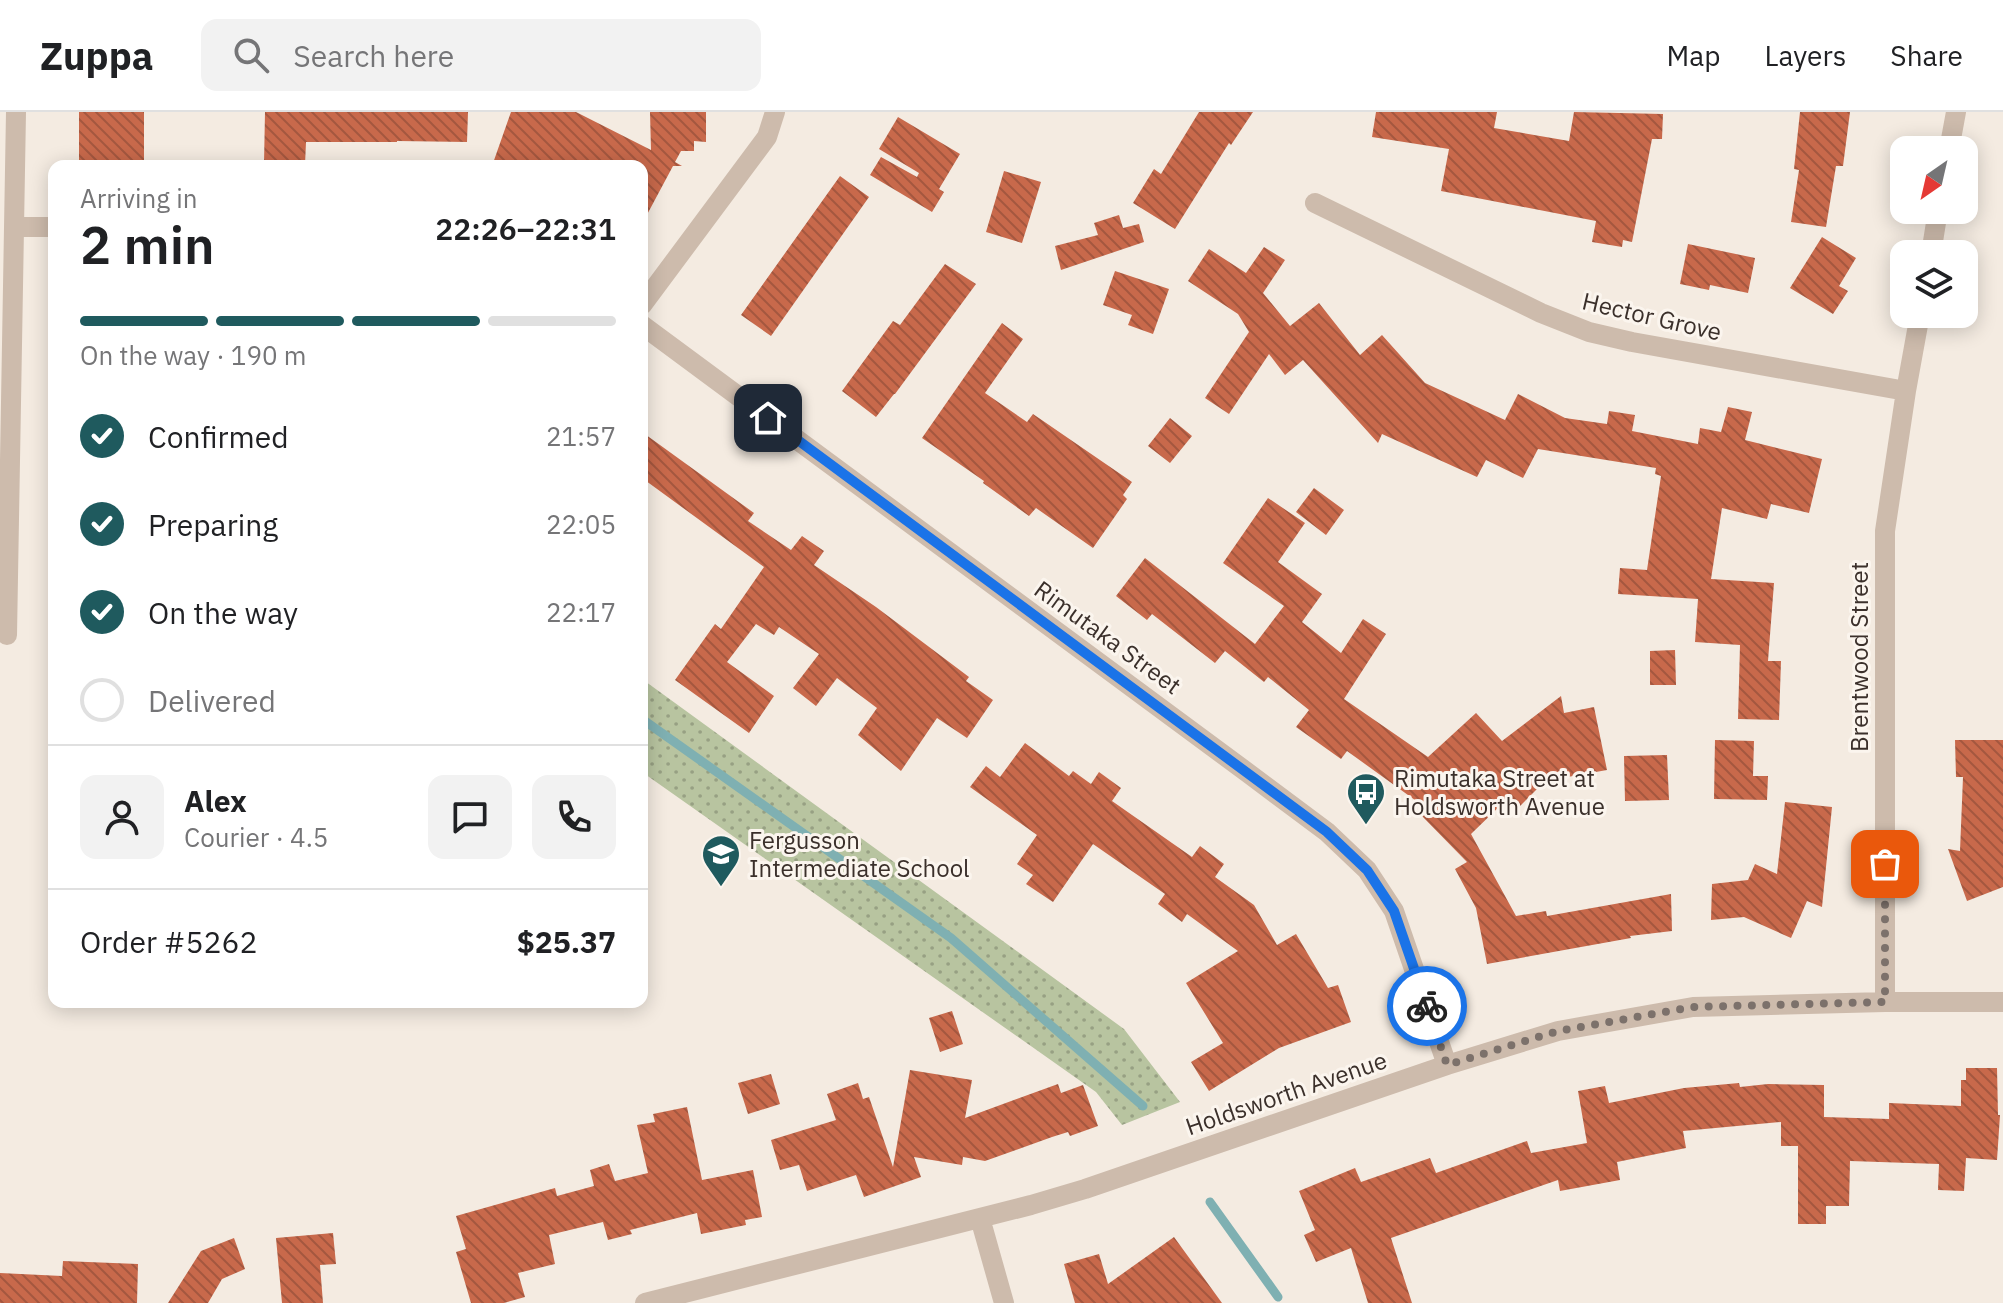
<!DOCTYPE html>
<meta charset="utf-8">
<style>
:root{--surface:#fff;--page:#f2f2f2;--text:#202124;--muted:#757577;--line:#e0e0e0;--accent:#1f5a5e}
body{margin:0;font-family:"IBM Plex Sans",sans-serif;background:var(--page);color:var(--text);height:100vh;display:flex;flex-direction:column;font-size:30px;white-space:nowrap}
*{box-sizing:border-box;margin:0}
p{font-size:26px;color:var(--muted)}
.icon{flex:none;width:44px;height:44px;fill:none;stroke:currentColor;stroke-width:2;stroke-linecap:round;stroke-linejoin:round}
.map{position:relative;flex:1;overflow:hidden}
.panel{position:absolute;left:48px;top:48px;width:600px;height:848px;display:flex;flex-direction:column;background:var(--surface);border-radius:16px;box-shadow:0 4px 20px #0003}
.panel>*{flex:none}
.needle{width:52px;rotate:214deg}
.tools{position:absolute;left:1890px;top:24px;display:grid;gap:16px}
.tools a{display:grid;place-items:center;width:88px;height:88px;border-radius:16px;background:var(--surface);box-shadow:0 4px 20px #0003;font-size:40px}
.pin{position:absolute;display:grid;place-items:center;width:68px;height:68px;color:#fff;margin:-34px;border-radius:16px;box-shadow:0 4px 12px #0006}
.courier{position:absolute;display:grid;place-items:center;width:80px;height:80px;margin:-40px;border:6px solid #1a73e8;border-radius:50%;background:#fff;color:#222;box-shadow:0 2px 10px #0007}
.summary em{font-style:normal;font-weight:600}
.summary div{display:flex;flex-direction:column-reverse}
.summary{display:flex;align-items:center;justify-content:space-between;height:136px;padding:0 32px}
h1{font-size:52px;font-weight:600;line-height:60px}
.bar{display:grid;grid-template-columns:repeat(4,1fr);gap:12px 8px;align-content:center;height:96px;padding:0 32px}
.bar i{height:10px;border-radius:6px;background:var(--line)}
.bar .current{background:var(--accent)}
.bar p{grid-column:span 4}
.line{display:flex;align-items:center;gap:20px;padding:0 32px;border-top:2px solid var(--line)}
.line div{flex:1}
.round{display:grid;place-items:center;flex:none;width:84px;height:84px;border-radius:16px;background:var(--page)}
ol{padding:0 32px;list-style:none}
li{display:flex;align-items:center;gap:24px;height:88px}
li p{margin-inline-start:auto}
li .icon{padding:8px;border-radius:50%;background:var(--accent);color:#fff;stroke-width:4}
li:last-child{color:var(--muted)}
li i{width:44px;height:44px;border:4px solid var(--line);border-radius:50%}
header{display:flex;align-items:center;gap:48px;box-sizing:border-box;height:112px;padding:0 40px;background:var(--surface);border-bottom:2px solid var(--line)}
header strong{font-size:38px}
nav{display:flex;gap:44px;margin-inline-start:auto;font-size:28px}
.search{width:560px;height:72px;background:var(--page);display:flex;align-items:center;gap:20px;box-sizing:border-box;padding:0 28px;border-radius:16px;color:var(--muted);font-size:30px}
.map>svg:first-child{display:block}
.grass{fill:url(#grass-dots)}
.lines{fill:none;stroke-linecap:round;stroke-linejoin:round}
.stream{stroke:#7fb0b2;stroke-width:9}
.building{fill:url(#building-back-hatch)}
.minor{stroke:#cdbbac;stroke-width:20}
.done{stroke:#7c716b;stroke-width:8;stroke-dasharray:0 14.4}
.route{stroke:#1a73e8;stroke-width:10}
.labels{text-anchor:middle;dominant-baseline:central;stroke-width:6;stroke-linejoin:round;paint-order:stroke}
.street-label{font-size:24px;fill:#3b302b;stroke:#fbf5ee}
.poi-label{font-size:24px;fill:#3b302b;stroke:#fbf5ee;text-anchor:start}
</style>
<header>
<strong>Zuppa</strong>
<div class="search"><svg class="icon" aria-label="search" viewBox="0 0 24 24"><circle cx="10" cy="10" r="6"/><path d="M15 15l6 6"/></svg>Search here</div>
<nav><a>Map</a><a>Layers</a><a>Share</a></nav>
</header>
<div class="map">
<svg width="2003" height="1191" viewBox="0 0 2003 1191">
<defs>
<pattern id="grass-dots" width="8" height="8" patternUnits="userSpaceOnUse" patternTransform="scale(2)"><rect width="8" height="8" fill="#b8c4a0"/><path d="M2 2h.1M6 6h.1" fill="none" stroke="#97a083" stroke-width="1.8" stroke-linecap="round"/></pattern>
<pattern id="building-back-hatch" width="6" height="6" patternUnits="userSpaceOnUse" patternTransform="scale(2)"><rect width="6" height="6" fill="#c8694b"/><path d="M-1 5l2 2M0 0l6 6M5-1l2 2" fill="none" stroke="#a4573f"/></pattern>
</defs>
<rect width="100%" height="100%" fill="#f4ebe1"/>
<path class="grass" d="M 642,567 L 1124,917 L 1180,990 L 1122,1013 L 1096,980 L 642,660 Z"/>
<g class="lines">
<path class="stream" d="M 642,607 L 951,826 L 1143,994
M 1210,1090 L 1278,1185"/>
</g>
<path class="building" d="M 79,0 L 144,0 L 144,54 L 79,54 Z
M 265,0 L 468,0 L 467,30 L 397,29 L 397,30 L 306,30 L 305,53 L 264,52 Z
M 511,0 L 576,0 L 651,38 L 650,0 L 706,0 L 706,30 L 694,29 L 694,39 L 681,39 L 675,50 L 682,54 L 673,54 L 642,112 L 642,54 L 492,54 Z
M 1199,0 L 1253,0 L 1231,33 L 1229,31 L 1175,117 L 1133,91 L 1154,57 L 1161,62 Z
M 1376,0 L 1497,0 L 1494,16 L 1569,29 L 1574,0 L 1663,2 L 1662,27 L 1652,27 L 1632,130 L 1623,128 L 1622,135 L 1592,130 L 1596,109 L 1441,79 L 1449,37 L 1372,25 Z
M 1800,0 L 1850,0 L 1843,54 L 1836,54 L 1826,115 L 1791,110 L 1799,58 L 1794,57 Z
M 898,5 L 960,42 L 939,77 L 944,80 L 932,100 L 870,63 L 881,45 L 917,65 L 919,61 L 879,37 Z
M 1004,59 L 1041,70 L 1022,131 L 986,120 Z
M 840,64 L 869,85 L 771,224 L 741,203 Z
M 1119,103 L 1123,116 L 1139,112 L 1144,130 L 1061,158 L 1055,134 L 1098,123 L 1094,111 Z
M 1822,125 L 1856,146 L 1839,174 L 1848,179 L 1833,202 L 1790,176 Z
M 1688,132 L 1755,146 L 1748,181 L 1710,173 L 1709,178 L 1680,172 Z
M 1264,135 L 1285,148 L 1263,181 L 1290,214 L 1319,191 L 1360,243 L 1382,223 L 1425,271 L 1505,308 L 1518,282 L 1565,306 L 1607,312 L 1609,299 L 1635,303 L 1632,319 L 1698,332 L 1700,316 L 1721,320 L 1728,295 L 1752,300 L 1745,328 L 1822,347 L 1809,401 L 1771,392 L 1767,407 L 1722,396 L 1711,467 L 1774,471 L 1768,549 L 1781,549 L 1779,608 L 1738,607 L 1740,533 L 1695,530 L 1698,487 L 1618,482 L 1620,456 L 1647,458 L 1661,364 L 1655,362 L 1656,356 L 1538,337 L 1523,366 L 1486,348 L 1477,365 L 1382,322 L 1378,331 L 1303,248 L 1285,263 L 1269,242 L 1229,302 L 1205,286 L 1249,220 L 1238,202 L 1188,169 L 1209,137 L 1246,161 Z
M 945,152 L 976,172 L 895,282 L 894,282 L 876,305 L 842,279 L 893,209 L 900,213 Z
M 1115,159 L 1169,177 L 1153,222 L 1128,213 L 1132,203 L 1103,193 Z
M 1002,211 L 1023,227 L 985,281 L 1027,310 L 1033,302 L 1132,370 L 1123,383 L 1127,387 L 1093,436 L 1036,396 L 1029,404 L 983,371 L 984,369 L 922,326 Z
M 1170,306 L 1192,324 L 1170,351 L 1148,334 Z
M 642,320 L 754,401 L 748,409 L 791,438 L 802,424 L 824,439 L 814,453 L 876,495 L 969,565 L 966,569 L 993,588 L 967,626 L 937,606 L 901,659 L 858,623 L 877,596 L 837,566 L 816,594 L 793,576 L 819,542 L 779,515 L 774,523 L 756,512 L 727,550 L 774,584 L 749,621 L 675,568 L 715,512 L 721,517 L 764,455 L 642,366 Z
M 1314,376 L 1344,398 L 1326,423 L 1296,400 Z
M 1268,386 L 1305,411 L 1278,450 L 1322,482 L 1302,510 L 1341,541 L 1363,507 L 1386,522 L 1344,587 L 1428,645 L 1476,601 L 1502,629 L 1561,584 L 1564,601 L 1594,595 L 1607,658 L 1545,669 L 1515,699 L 1505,689 L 1471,722 L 1516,804 L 1546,799 L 1547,804 L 1671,782 L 1672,819 L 1630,824 L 1631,826 L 1487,852 L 1476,796 L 1455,757 L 1467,750 L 1420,702 L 1426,696 L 1347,639 L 1341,647 L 1296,615 L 1309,598 L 1268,565 L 1264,570 L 1225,539 L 1215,551 L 1152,502 L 1147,508 L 1116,484 L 1145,446 L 1255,532 L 1284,494 L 1223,451 Z
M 1675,538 L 1676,573 L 1650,573 L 1650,539 Z
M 1715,628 L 1754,629 L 1753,664 L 1768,664 L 1767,688 L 1714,687 Z
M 1955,628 L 2003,628 L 2003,775 L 1967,789 L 1948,737 L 1960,739 L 1963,665 L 1956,665 Z
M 1025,631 L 1069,664 L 1073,659 L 1091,672 L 1099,660 L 1121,676 L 1112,689 L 1192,745 L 1200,734 L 1224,752 L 1215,765 L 1254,793 L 1277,833 L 1296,822 L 1328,876 L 1338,873 L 1351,910 L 1279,936 L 1209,979 L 1191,950 L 1223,931 L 1186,871 L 1238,839 L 1187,802 L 1182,810 L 1158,792 L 1165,782 L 1093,732 L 1053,790 L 1026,772 L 1033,763 L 1017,752 L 1037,723 L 970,675 L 986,654 L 1000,665 Z
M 1667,643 L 1669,688 L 1625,689 L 1624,644 Z
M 1785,690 L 1832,695 L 1822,795 L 1807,789 L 1791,826 L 1744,805 L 1711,808 L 1712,772 L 1748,768 L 1755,752 L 1777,762 Z
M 952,899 L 963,932 L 940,940 L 929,906 Z
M 1966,956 L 1997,956 L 1998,1003 L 2000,1003 L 1997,1048 L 1966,1046 L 1964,1079 L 1938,1078 L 1939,1052 L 1850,1049 L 1849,1094 L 1826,1094 L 1826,1112 L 1798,1112 L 1798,1034 L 1781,1034 L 1781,1010 L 1683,1019 L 1686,1036 L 1617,1050 L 1620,1068 L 1560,1079 L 1558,1068 L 1391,1126 L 1412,1191 L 1368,1191 L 1351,1136 L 1316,1150 L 1304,1123 L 1315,1118 L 1299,1079 L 1355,1056 L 1361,1070 L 1430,1046 L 1436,1061 L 1527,1029 L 1531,1041 L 1587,1031 L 1578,979 L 1605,974 L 1609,991 L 1684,976 L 1739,971 L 1740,975 L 1768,972 L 1824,973 L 1824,1005 L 1889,1007 L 1889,991 L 1961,994 L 1961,968 L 1966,968 Z
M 910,958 L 972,968 L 965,1006 L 1058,972 L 1061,981 L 1083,973 L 1098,1014 L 1070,1024 L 1068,1020 L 1052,1025 L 985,1049 L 963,1045 L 962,1053 L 914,1045 L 921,1065 L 864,1085 L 856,1063 L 807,1079 L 799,1053 L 780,1058 L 771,1028 L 836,1008 L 827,982 L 858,971 L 863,987 L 869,985 L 893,1055 Z
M 771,962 L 780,992 L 748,1002 L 738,971 Z
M 687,995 L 702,1068 L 753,1058 L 762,1105 L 745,1108 L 746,1113 L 701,1122 L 697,1101 L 630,1118 L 632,1122 L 608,1128 L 603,1110 L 549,1123 L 555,1152 L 518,1161 L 525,1185 L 504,1191 L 471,1191 L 456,1140 L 466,1137 L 456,1104 L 555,1076 L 557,1084 L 594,1074 L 590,1058 L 609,1052 L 615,1069 L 648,1061 L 637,1013 L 655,1010 L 653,1002 Z
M 333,1121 L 336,1152 L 320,1153 L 323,1191 L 282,1191 L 276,1126 Z
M 1174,1125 L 1222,1191 L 1075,1191 L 1064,1152 L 1099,1142 L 1108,1172 Z
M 234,1126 L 245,1157 L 222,1167 L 208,1191 L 168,1191 L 201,1139 Z
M 63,1149 L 138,1152 L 137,1191 L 0,1191 L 0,1161 L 62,1164 Z"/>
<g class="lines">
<path class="minor" d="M 1949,38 L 1956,0
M 1315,91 L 1541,201 L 1589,220 L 1632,230 L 1906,279
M 15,115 L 54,115
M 1931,142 L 1938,98
M 642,193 L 767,25 L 775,0
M 642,213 L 1248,661 L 1327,720 L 1367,758 L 1394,799 L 1447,953
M 7,523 L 16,0
M 1885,890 L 1885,419 L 1906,279 L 1920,202
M 980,1106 L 1004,1191
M 645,1191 L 1031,1093 L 1085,1077 L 1447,953 L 1558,919 L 1693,895 L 1885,890 L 2003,890"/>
</g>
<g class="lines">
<path class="done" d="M 1427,894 L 1447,953 L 1558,919 L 1693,895 L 1885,890 L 1885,752"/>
<path class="route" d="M 768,306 L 1327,720 L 1367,758 L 1394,799 L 1427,894"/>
</g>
<defs>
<g id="bus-pin" transform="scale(2)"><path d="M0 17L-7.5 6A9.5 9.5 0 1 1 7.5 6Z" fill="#1f5a5e" stroke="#fbf5ee"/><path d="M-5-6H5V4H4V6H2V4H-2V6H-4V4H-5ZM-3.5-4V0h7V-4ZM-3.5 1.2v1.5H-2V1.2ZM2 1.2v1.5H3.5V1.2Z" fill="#fff"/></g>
<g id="school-pin" transform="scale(2)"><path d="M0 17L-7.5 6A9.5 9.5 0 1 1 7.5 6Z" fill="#1f5a5e" stroke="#fbf5ee"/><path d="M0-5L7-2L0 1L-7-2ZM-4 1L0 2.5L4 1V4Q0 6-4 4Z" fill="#fff"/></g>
</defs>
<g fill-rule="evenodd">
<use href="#bus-pin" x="1366" y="680"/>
<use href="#school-pin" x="721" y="742"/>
</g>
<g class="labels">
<g class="street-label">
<text transform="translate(1652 204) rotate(13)">Hector Grove</text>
<text transform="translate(1108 525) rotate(36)">Rimutaka Street</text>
<text transform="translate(1859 545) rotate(-90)">Brentwood Street</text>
<text transform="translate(1286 981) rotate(-19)">Holdsworth Avenue</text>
</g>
<g class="poi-label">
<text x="1394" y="666">Rimutaka Street at<tspan x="1394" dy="28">Holdsworth Avenue</tspan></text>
<text x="749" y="728">Fergusson<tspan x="749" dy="28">Intermediate School</tspan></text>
</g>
</g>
</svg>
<div class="tools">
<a><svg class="needle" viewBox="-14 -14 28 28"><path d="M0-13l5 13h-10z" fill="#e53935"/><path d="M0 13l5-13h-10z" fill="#757577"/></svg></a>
<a><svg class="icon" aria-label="layers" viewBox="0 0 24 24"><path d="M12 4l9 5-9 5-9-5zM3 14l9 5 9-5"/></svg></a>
</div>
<div class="pin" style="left:1885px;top:752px;background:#ea580c"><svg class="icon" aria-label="bag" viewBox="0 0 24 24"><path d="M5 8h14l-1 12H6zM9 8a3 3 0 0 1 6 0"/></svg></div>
<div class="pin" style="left:768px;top:306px;background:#1f2937"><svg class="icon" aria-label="home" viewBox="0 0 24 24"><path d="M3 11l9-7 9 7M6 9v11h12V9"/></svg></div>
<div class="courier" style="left:1427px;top:894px"><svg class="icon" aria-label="bike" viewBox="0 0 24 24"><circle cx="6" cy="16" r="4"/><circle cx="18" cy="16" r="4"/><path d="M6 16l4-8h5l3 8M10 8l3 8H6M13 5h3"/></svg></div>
<section class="panel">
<div class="summary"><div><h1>2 min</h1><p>Arriving in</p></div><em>22:26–22:31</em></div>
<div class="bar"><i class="current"></i><i class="current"></i><i class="current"></i><i></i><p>On the way · 190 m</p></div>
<ol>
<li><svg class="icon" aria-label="check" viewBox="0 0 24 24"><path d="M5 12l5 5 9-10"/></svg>Confirmed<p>21:57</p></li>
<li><svg class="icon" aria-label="check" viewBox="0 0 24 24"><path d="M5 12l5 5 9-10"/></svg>Preparing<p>22:05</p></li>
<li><svg class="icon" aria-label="check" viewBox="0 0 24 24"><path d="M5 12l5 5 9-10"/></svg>On the way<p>22:17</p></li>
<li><i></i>Delivered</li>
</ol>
<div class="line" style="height:144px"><a class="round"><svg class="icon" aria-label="person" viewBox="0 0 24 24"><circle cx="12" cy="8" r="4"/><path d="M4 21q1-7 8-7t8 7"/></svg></a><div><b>Alex</b><p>Courier · 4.5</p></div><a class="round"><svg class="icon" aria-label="chat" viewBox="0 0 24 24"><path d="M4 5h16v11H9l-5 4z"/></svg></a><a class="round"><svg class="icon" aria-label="phone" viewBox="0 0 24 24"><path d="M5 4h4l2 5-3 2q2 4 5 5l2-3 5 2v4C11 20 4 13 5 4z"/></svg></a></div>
<div class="line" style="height:104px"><div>Order #5262</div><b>$25.37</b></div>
</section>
</div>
